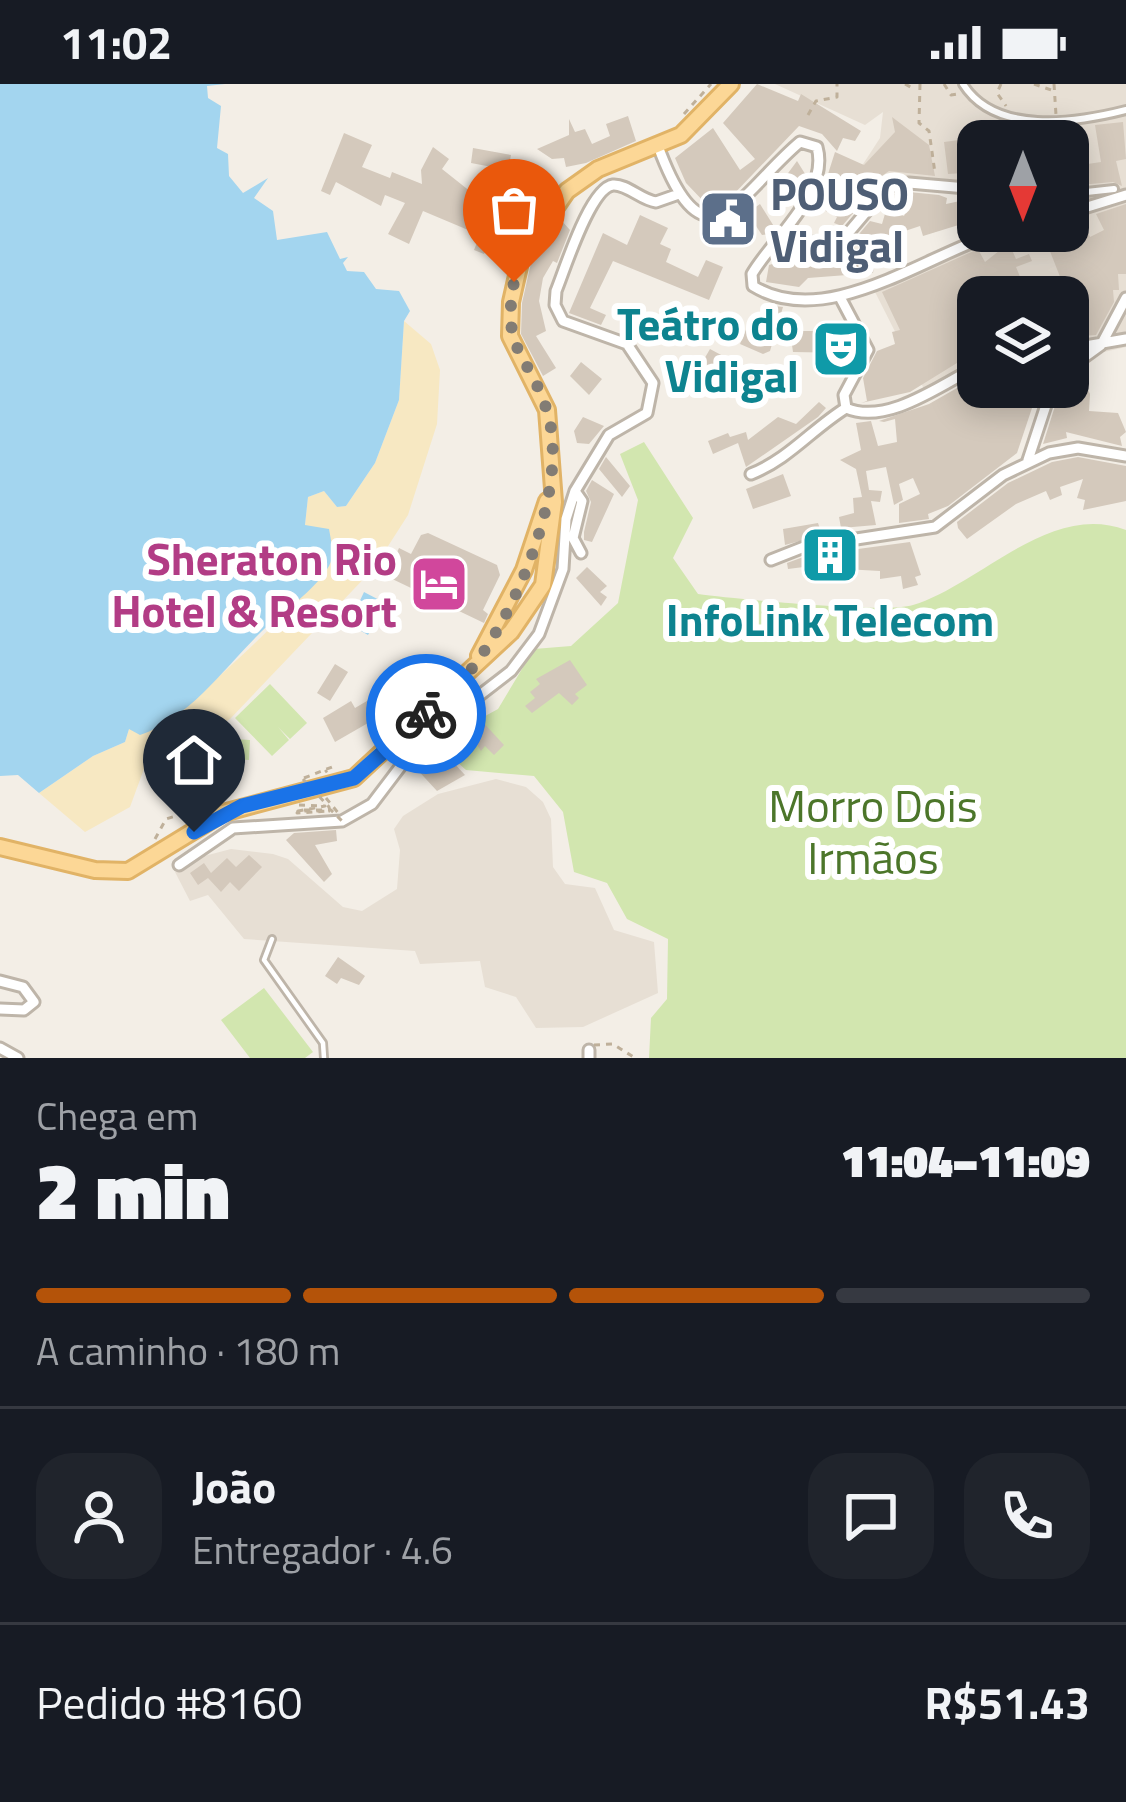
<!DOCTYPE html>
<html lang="pt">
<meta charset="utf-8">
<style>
:root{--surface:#171b24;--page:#20242c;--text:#f1f3f6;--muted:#9ea1a6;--line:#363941;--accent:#b45309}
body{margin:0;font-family:"Titillium Web",sans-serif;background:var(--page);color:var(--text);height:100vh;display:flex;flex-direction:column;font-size:45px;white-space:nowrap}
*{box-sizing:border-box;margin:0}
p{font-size:39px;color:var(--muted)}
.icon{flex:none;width:66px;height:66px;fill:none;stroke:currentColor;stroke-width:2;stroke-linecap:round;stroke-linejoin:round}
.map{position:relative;height:974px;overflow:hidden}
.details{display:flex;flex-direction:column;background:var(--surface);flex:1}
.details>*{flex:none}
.needle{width:78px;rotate:180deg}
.tools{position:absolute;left:957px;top:36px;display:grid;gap:24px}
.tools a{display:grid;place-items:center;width:132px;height:132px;border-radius:24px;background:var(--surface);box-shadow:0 6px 30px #0003;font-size:60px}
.pin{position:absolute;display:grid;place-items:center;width:102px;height:102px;color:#fff;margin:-123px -51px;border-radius:50% 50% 50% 0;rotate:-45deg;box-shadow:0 0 12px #0007}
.pin .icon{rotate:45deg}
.courier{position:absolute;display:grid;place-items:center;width:120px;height:120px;margin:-60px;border:9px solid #1a73e8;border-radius:50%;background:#fff;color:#222;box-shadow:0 3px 15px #0007}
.headline em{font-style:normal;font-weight:800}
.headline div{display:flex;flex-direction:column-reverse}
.headline{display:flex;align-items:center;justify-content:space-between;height:204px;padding:0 36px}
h1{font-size:78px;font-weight:800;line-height:90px}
.bar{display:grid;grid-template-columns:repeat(4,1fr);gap:18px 12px;align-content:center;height:144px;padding:0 36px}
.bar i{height:15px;border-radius:9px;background:var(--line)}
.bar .selected{background:var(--accent)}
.bar p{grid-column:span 4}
.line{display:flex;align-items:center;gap:30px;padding:0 36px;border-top:3px solid var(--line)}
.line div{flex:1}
.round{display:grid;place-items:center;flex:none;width:126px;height:126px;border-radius:36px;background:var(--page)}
.status{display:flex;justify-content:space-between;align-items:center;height:84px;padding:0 60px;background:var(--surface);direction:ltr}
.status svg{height:33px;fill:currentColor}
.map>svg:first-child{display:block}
.residential{fill:#e7dfd4}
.green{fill:#d2e6af}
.sand{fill:#f7e8c2}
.water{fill:#a3d5ef}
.building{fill:#d4c9bc}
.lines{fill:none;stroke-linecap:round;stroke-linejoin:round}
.service-casing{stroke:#beb5a9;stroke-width:10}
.pedestrian-casing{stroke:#beb5a9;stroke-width:12}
.minor-casing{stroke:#beb5a9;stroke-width:15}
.primary-casing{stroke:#e1b366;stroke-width:20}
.path{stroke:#bfb09a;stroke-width:3;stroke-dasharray:6 6;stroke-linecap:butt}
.service{stroke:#fff;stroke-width:4.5}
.pedestrian{stroke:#fff;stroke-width:6}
.minor{stroke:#fff;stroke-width:9}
.primary{stroke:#fcd796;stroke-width:14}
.path-bridge{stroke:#bfb09a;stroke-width:3;stroke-dasharray:6 6;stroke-linecap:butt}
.done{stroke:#827c74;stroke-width:12;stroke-dasharray:0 21.6}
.route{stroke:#1a73e8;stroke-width:15}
.labels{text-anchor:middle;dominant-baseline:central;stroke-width:12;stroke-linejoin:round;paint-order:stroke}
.service-label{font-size:45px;font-weight:bold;fill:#4e5e75;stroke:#fff;text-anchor:start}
.culture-label{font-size:45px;font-weight:bold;fill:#0d838f;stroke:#fff;text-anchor:end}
.hotel-label{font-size:45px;font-weight:bold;fill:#b23c85;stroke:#fff;text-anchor:end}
.park-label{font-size:45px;fill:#4c762a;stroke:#fff}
</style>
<div class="status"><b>11:02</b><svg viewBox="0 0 49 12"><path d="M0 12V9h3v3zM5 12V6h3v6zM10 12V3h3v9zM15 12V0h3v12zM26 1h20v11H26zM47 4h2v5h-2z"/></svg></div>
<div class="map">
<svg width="1126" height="974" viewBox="0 0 1126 974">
<rect width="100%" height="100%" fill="#f3eee6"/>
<path class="residential" d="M 775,0 L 1126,0 L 1126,263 L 1068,276 L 1068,213 L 978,213 L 978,294 L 924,305 L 873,204 L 961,162 L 1013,147 L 1068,147 L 1068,57 L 978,57 L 978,97 L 912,95 L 871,104 L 854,94 L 880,54 L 883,28 L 865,41 Z
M 496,695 L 526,703 L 543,718 L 551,735 L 553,783 L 565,800 L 595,804 L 614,846 L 654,858 L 658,909 L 583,943 L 536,944 L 516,913 L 485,903 L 480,877 L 420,880 L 415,867 L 244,855 L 208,811 L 190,817 L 175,788 L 189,776 L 231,765 L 273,770 L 288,775 L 343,823 L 362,827 L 397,805 L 400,766 L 394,745 L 403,732 L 438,710 Z"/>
<path class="green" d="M 644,358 L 693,434 L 673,474 L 698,510 C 737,515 883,530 913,521 C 981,500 1050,417 1126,446 L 1126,974 L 649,974 L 651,934 L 667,915 L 668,855 L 627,835 L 607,799 L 574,788 L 563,728 L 534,692 L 466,686 L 436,659 L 498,625 L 534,565 L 571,562 L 618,519 L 638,416 L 620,370 Z
M 270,600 L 307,639 L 290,655 L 278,643 L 289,656 L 272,672 L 235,634 Z
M 202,653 L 250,656 L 249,676 L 201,673 Z
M 264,904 L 313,968 L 305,974 L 250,974 L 221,936 Z"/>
<path class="sand" d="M 404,237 L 431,260 L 440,286 L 437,340 L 408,431 L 374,484 L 230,635 L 196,656 L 152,663 L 130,723 L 85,748 L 39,709 L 93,672 L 125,658 L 129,645 L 157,645 L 169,637 C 198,611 335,494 331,463 L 305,442 L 308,413 L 324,407 L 337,423 L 346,422 L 375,379 L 399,316 Z"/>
<path class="water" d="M 0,0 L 225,0 L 207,2 L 208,14 L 221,22 L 217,64 L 228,70 L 229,92 L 243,109 L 268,94 L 254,114 L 273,127 L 277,156 L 327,148 L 340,175 L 348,173 L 343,179 L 347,187 L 364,188 L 376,205 L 399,207 L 410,227 L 404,237 L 399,316 L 375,379 L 346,422 L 337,423 L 324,407 L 308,413 L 305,441 L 329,445 C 331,457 335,471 329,482 C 314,508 283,527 261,548 C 225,583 190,634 140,651 L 129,645 L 125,658 L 93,672 L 39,709 L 18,691 L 0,692 Z
M 364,508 L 385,519 L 368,551 L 349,540 Z"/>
<path class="building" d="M 757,0 L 798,17 L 801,10 L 861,47 L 855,57 L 843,54 L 837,67 L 822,50 L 799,42 L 732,112 L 707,121 L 686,99 L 675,74 L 713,44 L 740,86 L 755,75 L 723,39 Z
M 628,32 L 636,57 L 586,79 L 566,83 L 564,74 L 552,75 L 537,65 L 569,51 L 569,35 L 575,48 L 585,45 L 592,60 L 610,52 L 606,40 Z
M 892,33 L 929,61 L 935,92 L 889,87 L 873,98 L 855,90 L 849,104 L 867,113 L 842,142 L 834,139 L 837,133 L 822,125 L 828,112 L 822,109 L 835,68 L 864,81 L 895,48 Z
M 1123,38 L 1126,75 L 1116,77 L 1122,102 L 1113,98 L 1068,102 L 1068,83 L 1101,78 L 1095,41 Z
M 344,49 L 372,61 L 362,83 L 390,94 L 392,88 L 422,100 L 421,86 L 433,63 L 449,75 L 442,85 L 471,108 L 482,94 L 506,112 L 517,101 L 530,113 L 509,136 L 504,134 L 484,170 L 474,166 L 480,151 L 423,127 L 409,160 L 388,150 L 405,119 L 385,111 L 381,122 L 336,98 L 330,111 L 321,107 Z
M 959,56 L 959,61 L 973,60 L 974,71 L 961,74 L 963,89 L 948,90 L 944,58 Z
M 473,64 L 511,71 L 508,86 L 471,79 Z
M 797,77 L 807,93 L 789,116 L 780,100 Z
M 909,108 L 939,111 L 947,114 L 946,120 L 974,114 L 978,135 L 923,152 L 920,142 L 905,147 L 899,169 L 854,156 L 870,137 L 882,140 L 887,123 L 904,132 L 910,119 L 894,110 Z
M 760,120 L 775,144 L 770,150 L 762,151 L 756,142 L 750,145 L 743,132 Z
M 1126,120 L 1126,190 L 1118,190 L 1119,206 L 1113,206 L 1114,218 L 1096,251 L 1068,253 L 1068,213 L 1042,147 L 1068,147 L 1068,138 L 1081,134 L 1090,153 L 1104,146 L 1096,130 Z
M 640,131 L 668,144 L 660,160 L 671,165 L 666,178 L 698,193 L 706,176 L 723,183 L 709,216 L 613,177 L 590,224 L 606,231 L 601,241 L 569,229 L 603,149 L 627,161 Z
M 561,136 L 570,146 L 557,179 L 553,177 L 543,194 L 539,217 L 546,247 L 536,252 L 556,284 L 543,292 L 521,250 L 522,219 L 531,179 Z
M 1009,159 L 1016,175 L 1029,170 L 1032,177 L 1016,183 L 1023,200 L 990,213 L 973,213 L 978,266 L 910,308 L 861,319 L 867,317 L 863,294 L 877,267 L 895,260 L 892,248 L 900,246 L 882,208 L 978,165 L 985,178 Z
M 877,166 L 873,189 L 808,194 L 799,203 L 766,198 L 769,181 L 795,173 L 797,182 L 812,179 L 811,170 Z
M 767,221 L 783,223 L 770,267 L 763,270 L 740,260 L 750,236 L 765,242 Z
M 790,247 L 847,247 L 847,269 L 793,268 Z
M 710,265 L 723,272 L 702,309 L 689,301 Z
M 581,278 L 602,295 L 589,311 L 570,292 Z
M 1080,288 L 1090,310 L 1089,327 L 1118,329 L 1126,348 L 1120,353 L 1122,362 L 1066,348 L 1067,354 L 1043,360 L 1061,303 L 1068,303 Z
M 978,292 L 978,303 L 1039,303 L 1017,369 L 948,422 L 928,430 L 929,435 L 899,439 L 899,420 L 920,410 L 913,394 L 899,400 L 903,416 L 894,421 L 886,383 L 866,387 L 869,406 L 882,407 L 880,418 L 871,417 L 876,441 L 841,444 L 839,433 L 854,429 L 853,414 L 862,413 L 856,385 L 840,376 L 861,366 L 856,339 L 871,337 L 878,362 L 897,358 L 895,335 L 884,338 L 879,337 L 929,320 Z
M 819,318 L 826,324 L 818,333 L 746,383 L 738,359 L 713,370 L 708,357 L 728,349 L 730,353 L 746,348 L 748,356 L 778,333 L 796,340 Z
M 583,333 L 604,342 L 589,360 L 577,359 L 574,347 Z
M 606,373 L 630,402 L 622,413 L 599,385 Z
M 1078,373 L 1126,382 L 1126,417 L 1083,426 L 1085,416 L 1077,414 L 1083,395 L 1060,403 L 1062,411 L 1050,416 L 1046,407 L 1016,420 L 967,455 L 958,444 L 957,438 L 1008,399 L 1052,378 Z
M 783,390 L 791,412 L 753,425 L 746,405 Z
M 592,396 L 614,410 L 592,458 L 584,456 L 584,448 L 591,418 L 586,407 Z
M 818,439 L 822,451 L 785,461 L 783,445 Z
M 428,449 L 497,481 L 500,491 L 483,526 L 488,530 L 484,539 L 386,492 L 399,464 L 411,470 L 421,451 Z
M 910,458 L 921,491 L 915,493 L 918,501 L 903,505 L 901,492 L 880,495 L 880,487 L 844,485 L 843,478 L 788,485 L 787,479 L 806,472 Z
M 587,483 L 607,502 L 600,508 L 607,513 L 601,522 L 576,494 Z
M 570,576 L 587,601 L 575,610 L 579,614 L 572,621 L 559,609 L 532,629 L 525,622 L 535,614 L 530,608 L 540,600 L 536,595 Z
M 335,580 L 348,588 L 330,617 L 317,609 Z
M 372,614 L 382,631 L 335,658 L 323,634 L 351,617 L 355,624 Z
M 480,635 L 504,661 L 494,671 L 485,662 L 481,667 L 468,646 Z
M 441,665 L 465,691 L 437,707 L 413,681 L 422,668 L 429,676 Z
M 336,746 L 337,757 L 315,761 L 332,790 L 324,798 L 286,756 L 294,749 Z
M 249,771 L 262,783 L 239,807 L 230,798 L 221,808 L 208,794 L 198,801 L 190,789 L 204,779 L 211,789 L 227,774 L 236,783 Z
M 338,873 L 365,892 L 359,901 L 341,894 L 337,900 L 325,892 Z"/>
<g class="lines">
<g class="service-casing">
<path id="service" d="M 272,855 L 264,876 L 323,959 L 324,974"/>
</g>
<g class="pedestrian-casing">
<path id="pedestrian" d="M 963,0 C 995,51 1075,39 1126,26
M 1068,110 L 1114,105"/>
</g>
<g class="minor-casing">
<path id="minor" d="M 658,62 C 706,193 739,109 800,58 L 817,63 C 830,109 772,155 752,190 L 753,202 C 827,248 930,168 1003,147
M 1068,129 L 1126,111
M 783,152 L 809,159 L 844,154 L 888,102 L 909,99 L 978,105
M 1068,265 L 1126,255
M 1068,285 L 1101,261 L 1126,214
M 846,324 C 887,342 942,300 978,282
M 1028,376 L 1052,303
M 751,390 C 789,375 812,345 846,324 L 844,311 L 868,266 L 841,215
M 581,469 L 573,454 L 582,417 L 575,407 L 609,351 L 647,329 L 653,299 L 627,260 L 563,237 L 555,221 L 556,207 C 565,185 590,104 613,101 C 627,100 641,116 656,118 L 676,111
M 771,476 L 804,463 L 935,443 L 1003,391 L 1049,369 L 1078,364 L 1126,372
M 179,781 L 233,744 L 342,737 L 372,720 L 419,658 L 511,587 L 539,550 L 563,485 L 566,435 L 575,407
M 0,897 L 23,903 L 34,918 L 24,926 L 0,925
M 0,964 L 18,974
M 589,966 L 589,974"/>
</g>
<g class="primary-casing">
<path id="primary" d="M 479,572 L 524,486 L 547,417
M 0,763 L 95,786 L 128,787 L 223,729 L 354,694 L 511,548 L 543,501 L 554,418 L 547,326 L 510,252 L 511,218 L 521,174 L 567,107 L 598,85 L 681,51 L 731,0"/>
</g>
<path class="path" d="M 905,0 L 914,5
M 920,0 L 919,39 L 929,47 L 935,89
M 944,0 L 951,11 L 958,10
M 1001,0 L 997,9 L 1006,22
M 1034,0 L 1054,7
M 1054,0 L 1056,31
M 684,30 L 711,0
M 808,31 L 816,17 L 837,13 L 837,0
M 304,694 L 332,683 L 325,688
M 326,714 L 339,730
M 299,721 L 325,722 L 298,727 L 330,727
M 155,755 L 166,735 L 214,720
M 594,961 L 613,960 L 635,974"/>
<use href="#service" class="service"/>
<use href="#pedestrian" class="pedestrian"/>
<use href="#minor" class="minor"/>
<use href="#primary" class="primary"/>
<path class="path-bridge" d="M 303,695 L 329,723 L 330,727 L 297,729 L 299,726 L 331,726 L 342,737"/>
</g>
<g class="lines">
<path class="done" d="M 426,630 C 439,617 455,605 466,592 C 515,533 571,402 547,327 C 529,269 501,269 514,198"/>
<path class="route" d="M 194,748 L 242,722 L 354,694 L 426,630"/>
</g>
<defs>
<g id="civic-square" transform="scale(3)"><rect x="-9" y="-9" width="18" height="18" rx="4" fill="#5c6f8a" stroke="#fff"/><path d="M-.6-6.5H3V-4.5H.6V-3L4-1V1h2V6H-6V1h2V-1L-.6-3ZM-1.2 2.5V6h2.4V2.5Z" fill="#fff"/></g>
<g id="theatre-square" transform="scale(3)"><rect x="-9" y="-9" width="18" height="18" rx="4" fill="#0f9aa8" stroke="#fff"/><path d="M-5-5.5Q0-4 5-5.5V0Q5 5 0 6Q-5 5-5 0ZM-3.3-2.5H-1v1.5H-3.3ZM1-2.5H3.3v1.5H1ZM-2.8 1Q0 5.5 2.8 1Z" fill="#fff"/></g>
<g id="building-square" transform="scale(3)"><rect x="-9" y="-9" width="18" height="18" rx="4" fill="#0f9aa8" stroke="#fff"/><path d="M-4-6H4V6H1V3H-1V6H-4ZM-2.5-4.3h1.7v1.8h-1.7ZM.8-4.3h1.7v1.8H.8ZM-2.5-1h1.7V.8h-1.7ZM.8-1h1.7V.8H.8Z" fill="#fff"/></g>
<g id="hotel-square" transform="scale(3)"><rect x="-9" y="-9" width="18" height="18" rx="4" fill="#d1479c" stroke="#fff"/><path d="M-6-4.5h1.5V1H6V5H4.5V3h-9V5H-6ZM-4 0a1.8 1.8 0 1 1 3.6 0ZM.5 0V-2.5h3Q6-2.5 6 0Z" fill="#fff"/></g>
</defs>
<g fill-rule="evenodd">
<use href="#civic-square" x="728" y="135"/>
<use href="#theatre-square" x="841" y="265"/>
<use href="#building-square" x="830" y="471"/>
<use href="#hotel-square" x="439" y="500"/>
</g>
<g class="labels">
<g class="service-label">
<text x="770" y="109">POUSO<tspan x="770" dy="52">Vidigal</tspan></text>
</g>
<g class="culture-label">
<text x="799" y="239">Teátro do<tspan x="799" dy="52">Vidigal</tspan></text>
<text x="830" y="535" text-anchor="middle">InfoLink Telecom</text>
</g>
<g class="hotel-label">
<text x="397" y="474">Sheraton Rio<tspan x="397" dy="52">Hotel &amp; Resort</tspan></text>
</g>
<g class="park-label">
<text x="873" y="721">Morro Dois<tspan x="873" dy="52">Irmãos</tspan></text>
</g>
</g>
</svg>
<div class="tools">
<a><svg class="needle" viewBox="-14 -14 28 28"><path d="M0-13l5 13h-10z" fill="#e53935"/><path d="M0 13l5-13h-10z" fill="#9ea1a6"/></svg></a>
<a><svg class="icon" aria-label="layers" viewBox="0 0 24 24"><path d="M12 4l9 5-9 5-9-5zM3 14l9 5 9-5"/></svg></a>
</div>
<div class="pin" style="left:514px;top:198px;background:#ea580c"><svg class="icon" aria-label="bag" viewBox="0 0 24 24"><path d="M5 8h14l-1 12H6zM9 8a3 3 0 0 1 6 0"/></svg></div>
<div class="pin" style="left:194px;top:748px;background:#1f2937"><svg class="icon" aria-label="home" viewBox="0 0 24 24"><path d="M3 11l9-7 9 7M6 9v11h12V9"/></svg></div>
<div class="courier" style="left:426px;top:630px"><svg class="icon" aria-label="bike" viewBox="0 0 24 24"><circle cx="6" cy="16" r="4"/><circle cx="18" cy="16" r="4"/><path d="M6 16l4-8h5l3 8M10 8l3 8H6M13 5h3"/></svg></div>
</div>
<section class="details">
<div class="headline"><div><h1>2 min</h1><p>Chega em</p></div><em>11:04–11:09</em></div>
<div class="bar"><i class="selected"></i><i class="selected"></i><i class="selected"></i><i></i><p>A caminho · 180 m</p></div>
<div class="line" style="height:216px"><a class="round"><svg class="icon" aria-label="person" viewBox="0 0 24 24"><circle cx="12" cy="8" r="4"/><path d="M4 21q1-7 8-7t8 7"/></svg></a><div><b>João</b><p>Entregador · 4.6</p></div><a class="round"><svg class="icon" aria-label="chat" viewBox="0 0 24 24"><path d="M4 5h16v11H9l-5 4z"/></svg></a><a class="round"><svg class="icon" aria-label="phone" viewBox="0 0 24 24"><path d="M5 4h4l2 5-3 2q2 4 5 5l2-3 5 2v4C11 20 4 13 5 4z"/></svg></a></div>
<div class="line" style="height:156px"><div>Pedido #8160</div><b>R$51.43</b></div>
</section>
